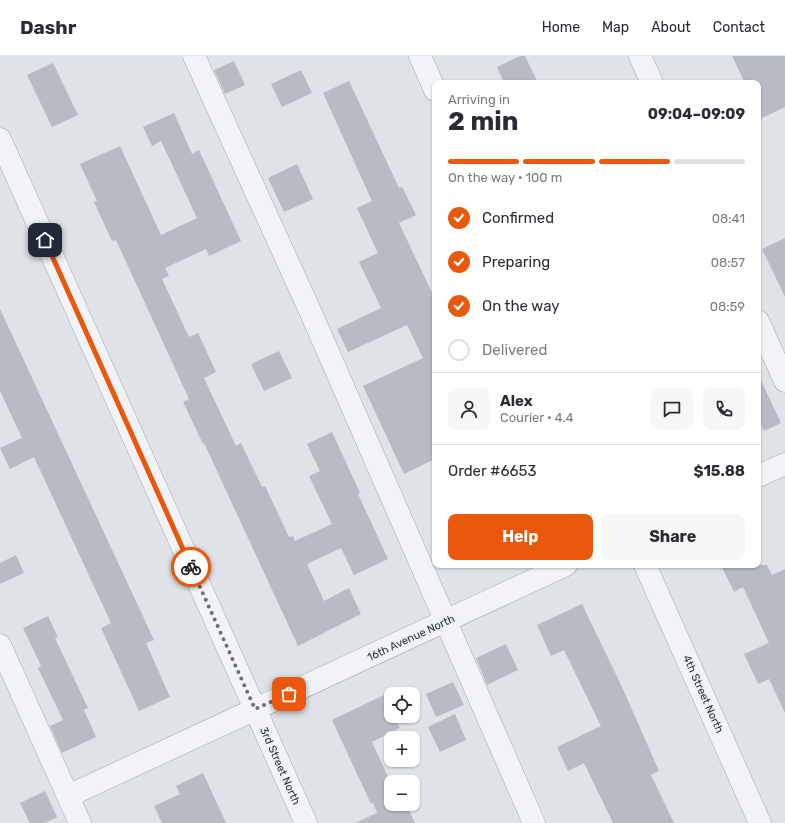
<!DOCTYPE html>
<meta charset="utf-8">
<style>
:root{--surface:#fff;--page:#f7f7f7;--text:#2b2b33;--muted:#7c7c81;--line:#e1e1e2;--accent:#ea580c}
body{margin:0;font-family:Rubik,sans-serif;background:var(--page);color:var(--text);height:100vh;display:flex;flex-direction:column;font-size:15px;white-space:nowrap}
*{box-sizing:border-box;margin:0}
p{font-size:13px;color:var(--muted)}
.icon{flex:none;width:22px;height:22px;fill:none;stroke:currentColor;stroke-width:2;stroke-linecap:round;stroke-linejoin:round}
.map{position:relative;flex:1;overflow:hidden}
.side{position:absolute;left:432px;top:24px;width:329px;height:488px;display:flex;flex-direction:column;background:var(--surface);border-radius:8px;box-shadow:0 1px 3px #0004}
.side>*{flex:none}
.controls{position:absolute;left:384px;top:631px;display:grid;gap:8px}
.controls a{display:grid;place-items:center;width:36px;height:36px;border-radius:8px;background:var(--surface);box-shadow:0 1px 3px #0004;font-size:20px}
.pin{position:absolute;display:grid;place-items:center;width:34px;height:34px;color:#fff;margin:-17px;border-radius:8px;box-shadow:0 2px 6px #0006}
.courier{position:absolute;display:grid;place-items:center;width:40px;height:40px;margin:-20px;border:3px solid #ea580c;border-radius:50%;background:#fff;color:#222;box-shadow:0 1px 5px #0007}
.summary em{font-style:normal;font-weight:700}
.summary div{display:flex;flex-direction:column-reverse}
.summary{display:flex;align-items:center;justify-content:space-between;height:68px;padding:0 16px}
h1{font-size:26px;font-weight:700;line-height:30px}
.bar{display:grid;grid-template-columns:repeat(4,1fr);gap:6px 4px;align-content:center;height:48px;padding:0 16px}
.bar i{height:5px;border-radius:3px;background:var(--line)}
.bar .selected{background:var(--accent)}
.bar p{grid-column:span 4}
.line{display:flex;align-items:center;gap:10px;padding:0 16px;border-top:1px solid var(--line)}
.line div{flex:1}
.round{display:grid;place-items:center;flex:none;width:42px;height:42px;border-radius:8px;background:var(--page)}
ol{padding:0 16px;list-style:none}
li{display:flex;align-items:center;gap:12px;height:44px}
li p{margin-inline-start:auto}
li .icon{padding:4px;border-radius:50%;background:var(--accent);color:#fff;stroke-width:4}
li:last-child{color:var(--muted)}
li i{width:22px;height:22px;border:2px solid var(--line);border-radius:50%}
.action{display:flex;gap:8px;margin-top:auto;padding:8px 16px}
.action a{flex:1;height:46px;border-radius:8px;background:var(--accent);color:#fff;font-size:16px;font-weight:700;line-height:46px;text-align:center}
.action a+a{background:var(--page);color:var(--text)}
header{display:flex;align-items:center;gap:24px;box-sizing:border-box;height:56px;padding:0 20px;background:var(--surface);border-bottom:1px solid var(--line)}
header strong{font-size:19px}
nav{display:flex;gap:22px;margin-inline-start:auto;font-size:14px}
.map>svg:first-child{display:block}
.building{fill:#b7bbc3}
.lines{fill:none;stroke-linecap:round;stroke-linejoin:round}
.minor-casing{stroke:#a5a9b0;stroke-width:23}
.minor{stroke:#f2f3f6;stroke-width:22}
.done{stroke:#696e78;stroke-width:4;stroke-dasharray:0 7.2}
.route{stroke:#ea580c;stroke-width:5}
.labels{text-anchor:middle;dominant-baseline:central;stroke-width:3.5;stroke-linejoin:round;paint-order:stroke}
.street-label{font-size:11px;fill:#2a303c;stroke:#eff1f5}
</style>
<header>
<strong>Dashr</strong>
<nav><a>Home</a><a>Map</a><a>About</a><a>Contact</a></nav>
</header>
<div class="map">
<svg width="785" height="767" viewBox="0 0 785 767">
<rect width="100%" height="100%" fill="#dfe2e7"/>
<path class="building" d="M 520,0 L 525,0 L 538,27 L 504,27 L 497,11 Z
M 732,0 L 785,0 L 785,51 L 758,64 L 758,27 L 745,27 Z
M 234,5 L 245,29 L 225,38 L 214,14 Z
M 53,7 L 78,59 L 52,71 L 27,19 Z
M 301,14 L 312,37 L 282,51 L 271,28 Z
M 349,25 L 399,132 L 402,131 L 416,159 L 399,167 L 435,243 L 435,403 L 404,418 L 363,330 L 423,302 L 407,269 L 348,296 L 337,273 L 381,252 L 359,206 L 378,197 L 357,152 L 372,145 L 323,37 Z
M 174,57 L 192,98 L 199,94 L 241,185 L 209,200 L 206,193 L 165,212 L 169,220 L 162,223 L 189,281 L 198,277 L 216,316 L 204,322 L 236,390 L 241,387 L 262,431 L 265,430 L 289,481 L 293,480 L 295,485 L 332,468 L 309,420 L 320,415 L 307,388 L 332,376 L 360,437 L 358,438 L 388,503 L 354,519 L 341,492 L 307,508 L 324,545 L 349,532 L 361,558 L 298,590 L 204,387 L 203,388 L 183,346 L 189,343 L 116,184 L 112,185 L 94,146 L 97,145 L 80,108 L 120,90 L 161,179 L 197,162 L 161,85 L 152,90 L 143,71 Z
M 297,108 L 313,143 L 284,156 L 268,122 Z
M 785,182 L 785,241 L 762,193 Z
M 0,253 L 154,584 L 146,587 L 170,641 L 139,655 L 101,572 L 111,567 L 34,401 L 10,413 L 0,392 L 22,382 L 0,335 Z
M 279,295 L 292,322 L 264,335 L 251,308 Z
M 758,318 L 781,367 L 764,375 L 758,361 Z
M 16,499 L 24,517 L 0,528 L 0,507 Z
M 721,509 L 767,509 L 772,519 L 785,513 L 785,657 L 769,623 L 758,628 L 744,598 L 769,587 L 743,531 L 734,536 Z
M 582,548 L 622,631 L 659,715 L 651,719 L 674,767 L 613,767 L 584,707 L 568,715 L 557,691 L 601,670 L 564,594 L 551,600 L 537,569 Z
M 48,560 L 58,581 L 55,582 L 88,652 L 84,654 L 96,681 L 62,697 L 50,670 L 63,664 L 38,612 L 41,610 L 23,572 Z
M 506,588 L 518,614 L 487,629 L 476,602 Z
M 453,626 L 464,649 L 436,661 L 426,638 Z
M 384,639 L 391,653 L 391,660 L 394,660 L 400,672 L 372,686 L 391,727 L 391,748 L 406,748 L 415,767 L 355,767 L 377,757 L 373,747 L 371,748 L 332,664 Z
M 455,658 L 466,684 L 440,696 L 428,671 Z
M 203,717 L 226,767 L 162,767 L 154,750 L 180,738 L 176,730 Z
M 45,735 L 57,761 L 45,767 L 30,767 L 20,747 Z"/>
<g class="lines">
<g class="minor-casing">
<path id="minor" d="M 194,0 L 311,257 L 534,767
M 420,0 L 435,34
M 640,0 L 652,27
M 0,83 L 306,767
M 758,265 L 785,325
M 758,420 L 785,408
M 645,509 L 760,767
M 0,589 L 80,767
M 68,740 L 566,509"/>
</g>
<use href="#minor" class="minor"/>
</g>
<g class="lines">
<path class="done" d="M 191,511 L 255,653 L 289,638"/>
<path class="route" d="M 45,184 L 191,511"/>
</g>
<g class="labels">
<g class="street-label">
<text transform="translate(411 582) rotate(-25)">16th Avenue North</text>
<text transform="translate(703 638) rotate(66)">4th Street North</text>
<text transform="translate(280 710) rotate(66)">3rd Street North</text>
</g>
</g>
</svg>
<div class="controls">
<a><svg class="icon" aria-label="locate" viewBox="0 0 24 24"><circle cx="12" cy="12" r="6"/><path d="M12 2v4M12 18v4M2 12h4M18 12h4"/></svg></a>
<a>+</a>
<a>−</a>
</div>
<div class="pin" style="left:289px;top:638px;background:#ea580c"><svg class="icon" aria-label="bag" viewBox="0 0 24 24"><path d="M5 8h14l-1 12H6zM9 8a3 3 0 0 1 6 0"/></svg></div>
<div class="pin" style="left:45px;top:184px;background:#1f2937"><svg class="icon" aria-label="home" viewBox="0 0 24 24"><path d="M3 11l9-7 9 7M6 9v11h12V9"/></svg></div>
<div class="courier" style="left:191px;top:511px"><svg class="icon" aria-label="bike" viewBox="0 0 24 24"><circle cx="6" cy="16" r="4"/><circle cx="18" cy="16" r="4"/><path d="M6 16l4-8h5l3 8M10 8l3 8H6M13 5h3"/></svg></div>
<section class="side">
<div class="summary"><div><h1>2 min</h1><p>Arriving in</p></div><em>09:04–09:09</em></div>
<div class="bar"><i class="selected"></i><i class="selected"></i><i class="selected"></i><i></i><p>On the way · 100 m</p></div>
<ol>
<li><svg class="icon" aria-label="check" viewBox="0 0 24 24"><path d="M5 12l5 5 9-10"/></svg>Confirmed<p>08:41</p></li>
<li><svg class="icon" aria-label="check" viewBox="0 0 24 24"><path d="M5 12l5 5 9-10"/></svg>Preparing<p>08:57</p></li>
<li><svg class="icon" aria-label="check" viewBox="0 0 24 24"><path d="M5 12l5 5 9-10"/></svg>On the way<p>08:59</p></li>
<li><i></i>Delivered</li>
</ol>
<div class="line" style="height:72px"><a class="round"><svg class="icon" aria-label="person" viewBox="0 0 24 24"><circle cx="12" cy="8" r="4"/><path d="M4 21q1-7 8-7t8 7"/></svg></a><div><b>Alex</b><p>Courier · 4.4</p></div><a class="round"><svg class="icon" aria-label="chat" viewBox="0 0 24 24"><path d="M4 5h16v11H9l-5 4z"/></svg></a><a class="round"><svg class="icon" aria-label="phone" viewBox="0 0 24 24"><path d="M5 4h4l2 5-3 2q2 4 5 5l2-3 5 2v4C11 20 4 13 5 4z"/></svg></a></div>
<div class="line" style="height:52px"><div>Order #6653</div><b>$15.88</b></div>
<div class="action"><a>Help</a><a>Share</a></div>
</section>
</div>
